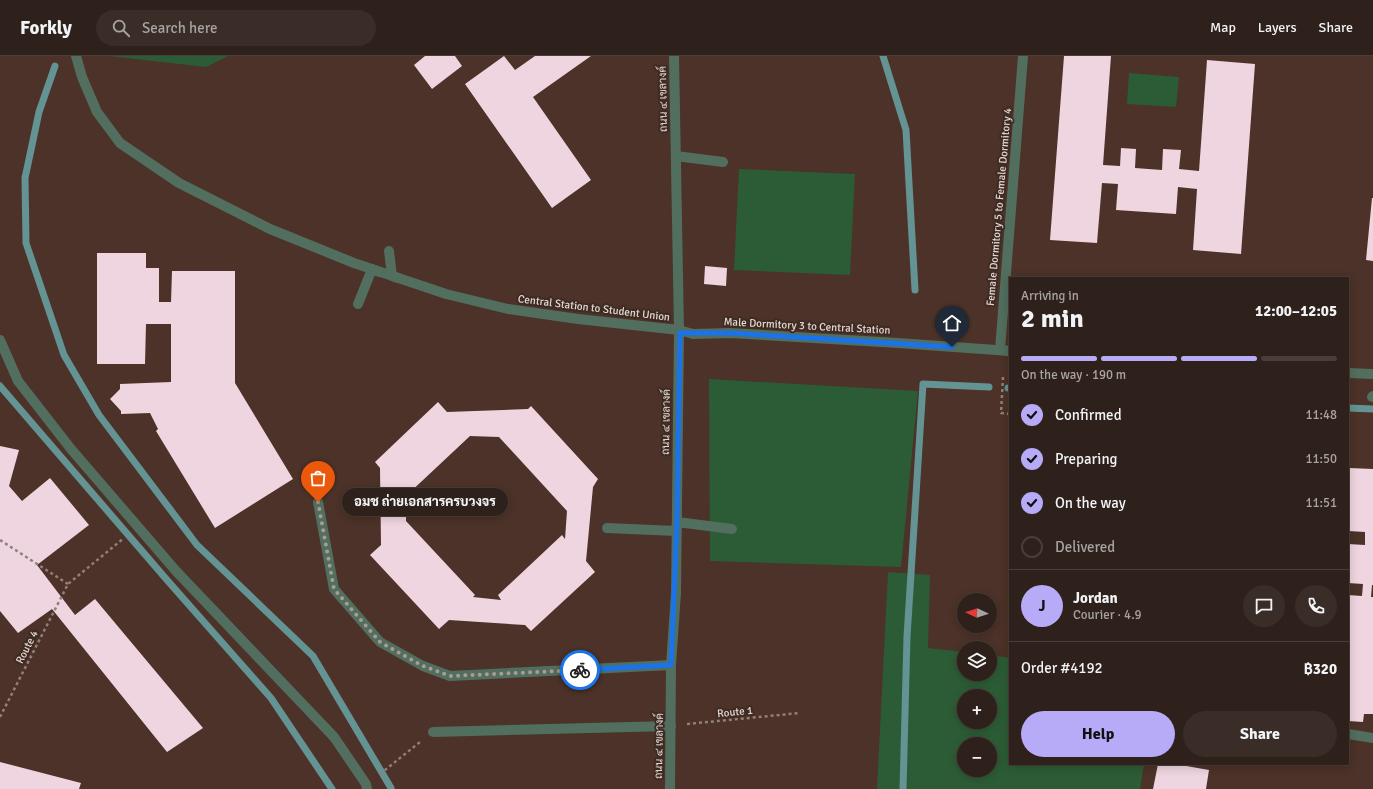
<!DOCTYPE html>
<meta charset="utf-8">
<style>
:root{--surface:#2e201a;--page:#3a2d27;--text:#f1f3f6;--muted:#a7a3a2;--line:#493e39;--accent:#b7abf8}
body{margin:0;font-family:Signika,Sarabun,sans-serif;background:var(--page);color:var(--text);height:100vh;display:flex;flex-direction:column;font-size:15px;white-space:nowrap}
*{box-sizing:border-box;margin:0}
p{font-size:13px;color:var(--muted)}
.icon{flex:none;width:22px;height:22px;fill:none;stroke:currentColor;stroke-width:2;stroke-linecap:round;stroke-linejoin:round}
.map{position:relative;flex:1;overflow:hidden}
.panel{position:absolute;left:1009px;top:221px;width:340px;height:488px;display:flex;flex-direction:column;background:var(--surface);border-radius:0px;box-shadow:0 2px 10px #0003,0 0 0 1px var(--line)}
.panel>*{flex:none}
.needle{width:26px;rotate:274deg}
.tools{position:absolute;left:957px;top:537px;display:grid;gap:8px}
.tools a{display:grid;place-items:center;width:40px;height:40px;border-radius:50%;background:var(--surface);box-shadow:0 2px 10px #0003,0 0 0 1px var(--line);font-size:20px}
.pin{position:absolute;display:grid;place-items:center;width:34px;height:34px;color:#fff;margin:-41px -17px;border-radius:50% 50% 50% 0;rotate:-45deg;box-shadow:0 0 4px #0007}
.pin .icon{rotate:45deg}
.courier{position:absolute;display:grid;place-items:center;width:40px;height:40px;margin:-20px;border:3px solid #1a73e8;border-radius:50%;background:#fff;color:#222;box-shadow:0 1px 5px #0007}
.bubble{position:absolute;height:28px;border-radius:14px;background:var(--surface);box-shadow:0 2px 10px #0003,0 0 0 1px var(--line);font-size:13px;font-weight:800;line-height:28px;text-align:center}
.summary em{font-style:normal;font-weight:800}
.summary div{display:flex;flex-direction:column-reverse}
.summary{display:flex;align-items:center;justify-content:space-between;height:68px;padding:0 12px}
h1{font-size:26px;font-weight:800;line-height:30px}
.bar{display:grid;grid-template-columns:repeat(4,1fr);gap:6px 4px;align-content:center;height:48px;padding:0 12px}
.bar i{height:5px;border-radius:3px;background:var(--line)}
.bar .current{background:var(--accent)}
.bar p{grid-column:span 4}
.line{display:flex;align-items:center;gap:10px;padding:0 12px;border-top:1px solid var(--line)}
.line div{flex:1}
.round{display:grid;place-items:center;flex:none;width:42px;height:42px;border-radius:21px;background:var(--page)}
ol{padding:0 12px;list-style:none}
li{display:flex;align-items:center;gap:12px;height:44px}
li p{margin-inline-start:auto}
li .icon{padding:4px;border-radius:50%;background:var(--accent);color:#111;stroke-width:4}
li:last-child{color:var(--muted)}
li i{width:22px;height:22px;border:2px solid var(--line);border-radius:50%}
.primary-button{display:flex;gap:8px;margin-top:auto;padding:8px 12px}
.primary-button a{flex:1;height:46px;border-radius:24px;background:var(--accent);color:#111;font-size:16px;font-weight:800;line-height:46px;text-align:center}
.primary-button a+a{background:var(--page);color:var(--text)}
header{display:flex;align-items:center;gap:24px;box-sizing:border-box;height:56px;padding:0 20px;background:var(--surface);border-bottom:1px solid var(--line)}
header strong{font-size:19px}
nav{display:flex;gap:22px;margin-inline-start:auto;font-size:14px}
.search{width:280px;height:36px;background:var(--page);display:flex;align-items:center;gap:10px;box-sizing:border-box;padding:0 14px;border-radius:22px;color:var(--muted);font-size:15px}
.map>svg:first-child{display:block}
.built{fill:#4c3228;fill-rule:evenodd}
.green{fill:#2c5c36;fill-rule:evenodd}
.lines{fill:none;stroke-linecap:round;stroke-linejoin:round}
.stream{stroke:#639393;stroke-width:7}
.building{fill:#eed5e0;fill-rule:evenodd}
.path{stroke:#908079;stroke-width:2.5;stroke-dasharray:3 3;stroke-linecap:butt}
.lane{stroke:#526e5e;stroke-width:10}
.street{stroke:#526e5e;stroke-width:10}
.done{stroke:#aa9b95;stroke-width:4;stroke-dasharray:0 7.2}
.route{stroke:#1a73e8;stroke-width:5}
.labels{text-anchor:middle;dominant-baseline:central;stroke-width:4;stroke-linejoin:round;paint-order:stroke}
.street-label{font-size:11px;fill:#e4d7d2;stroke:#3e2b23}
</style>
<header>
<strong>Forkly</strong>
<div class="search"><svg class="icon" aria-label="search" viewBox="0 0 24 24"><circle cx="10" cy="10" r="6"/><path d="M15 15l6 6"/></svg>Search here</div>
<nav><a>Map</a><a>Layers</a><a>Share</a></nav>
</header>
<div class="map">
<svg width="1373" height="733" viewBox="0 0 1373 733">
<rect width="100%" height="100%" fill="#3e2b23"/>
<path class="built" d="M 0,0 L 1373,0 L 1373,733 L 0,733 ZM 1010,222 L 1348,222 L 1348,708 L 1010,708 ZM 964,544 L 990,544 L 990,570 L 964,570 ZM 964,592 L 990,592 L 990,618 L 964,618 ZM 964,640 L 990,640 L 990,666 L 964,666 ZM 964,688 L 990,688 L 990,714 L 964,714 Z"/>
<path class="green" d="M 109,0 L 228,0 L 206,11 Z
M 1129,17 L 1179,21 L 1176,51 L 1127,48 Z
M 739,113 L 855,118 L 850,219 L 734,214 Z
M 709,323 L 918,335 L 901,511 L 710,505 Z
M 888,516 L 930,519 L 928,592 L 964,596 L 964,618 L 990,618 L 990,599 L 1010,602 L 1010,708 L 1144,708 L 1140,733 L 877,733 ZM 964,640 L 990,640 L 990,666 L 964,666 ZM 964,688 L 990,688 L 990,714 L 964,714 Z"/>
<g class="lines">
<path class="stream" d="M 883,0 L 906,74 L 915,234
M 55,10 L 39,56 L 25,122 L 26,187 L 64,299 L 99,359 L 197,489 L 313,600 L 391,732
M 0,330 L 167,524 L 271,642 L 332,733
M 1008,332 L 1010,332
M 1348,352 L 1373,353
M 903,733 L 907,581 L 923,328 L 989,331"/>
</g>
<path class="building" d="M 425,0 L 455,0 L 462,10 L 432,33 L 414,9 Z
M 504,0 L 515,14 L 535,0 L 591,0 L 533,41 L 591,124 L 552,152 L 465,28 Z
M 1064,0 L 1111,0 L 1103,109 L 1120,110 L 1121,92 L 1136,93 L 1135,112 L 1162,114 L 1163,93 L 1181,94 L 1179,113 L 1199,115 L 1207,4 L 1255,8 L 1241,198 L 1193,194 L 1197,133 L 1178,131 L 1176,158 L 1116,154 L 1118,128 L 1102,127 L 1097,187 L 1050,184 Z
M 1372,142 L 1373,142 L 1373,205 L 1366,204 Z
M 97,197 L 146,197 L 146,212 L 159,212 L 159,246 L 171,246 L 172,215 L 235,215 L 235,327 L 293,423 L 215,472 L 156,375 L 158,373 L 150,357 L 121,358 L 121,355 L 110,343 L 120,333 L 120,328 L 171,326 L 171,268 L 146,268 L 145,308 L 97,308 Z
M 705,210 L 727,212 L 726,230 L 704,228 Z
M 438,346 L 447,356 L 528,353 L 531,350 L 598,423 L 593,431 L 586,505 L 595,516 L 531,575 L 525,569 L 449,564 L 439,573 L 370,499 L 381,489 L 380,412 L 375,406 ZM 470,380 L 499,381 L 567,455 L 565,483 L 562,479 L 498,539 L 501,544 L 473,541 L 475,539 L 406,465 L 406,440 Z
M 0,390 L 19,394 L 9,430 L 22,445 L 50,422 L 89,469 L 37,509 L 75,559 L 95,543 L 203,672 L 167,696 L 52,553 L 18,577 L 0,555 Z
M 1349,412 L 1373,413 L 1373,529 L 1372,529 L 1371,541 L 1373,541 L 1373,658 L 1364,658 L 1363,666 L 1348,665 L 1348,539 L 1362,540 L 1363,528 L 1348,527 L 1348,488 L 1365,489 L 1365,476 L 1348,475 Z
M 0,706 L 81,727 L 79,733 L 0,733 Z
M 1158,708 L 1175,708 L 1209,714 L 1206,733 L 1153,733 Z"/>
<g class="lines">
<path class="path" d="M 1003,321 L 1001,357 L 1010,358
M 0,484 L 68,528
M 0,661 L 68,528 L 124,482
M 687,668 L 800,657
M 380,718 L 420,686"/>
<path class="lane" d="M 676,108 L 676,100 L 723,106
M 389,195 L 392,220 L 398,222
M 358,248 L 372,213 L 379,216
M 0,284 L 18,325 L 71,393 L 176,515 L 334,681 L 366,728 L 367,733
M 1009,295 L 1000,294 L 1023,0
M 1372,341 L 1373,340
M 318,446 L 334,533 L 380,586 L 423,610 L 450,620 L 671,609
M 677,460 L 677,466 L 732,473
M 607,472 L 676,475 L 677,467
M 433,676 L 671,670
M 1348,678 L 1373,682"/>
<path class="street" d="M 76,0 L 82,21 L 97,56 L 120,87 L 179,127 L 270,173 L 354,207 L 446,238 L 508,253 L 578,263 L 679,274 L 693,278 L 730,277 L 898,287 L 1010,295
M 1348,317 L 1373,318
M 670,733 L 671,609 L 676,537 L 679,274 L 674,0"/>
</g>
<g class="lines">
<path class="done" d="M 318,446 L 334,533 L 380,586 L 423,610 L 450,620 L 580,614"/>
<path class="route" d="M 580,614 L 671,609 L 677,466 L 680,277 L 730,277 L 952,291"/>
</g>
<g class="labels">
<g class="street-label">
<text transform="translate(663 43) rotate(-91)">ถนน ๔ เขลางค์</text>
<text transform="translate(999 151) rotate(-85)">Female Dormitory 5 to Female Dormitory 4</text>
<text transform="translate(594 252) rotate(7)">Central Station to Student Union</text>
<text transform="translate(807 270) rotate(3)">Male Dormitory 3 to Central Station</text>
<text transform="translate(666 366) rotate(-89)">ถนน ๔ เขลางค์</text>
<text transform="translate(27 591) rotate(-63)">Route 4</text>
<text transform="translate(735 656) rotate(-6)">Route 1</text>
<text transform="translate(659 690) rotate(-89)">ถนน ๔ เขลางค์</text>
</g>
</g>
</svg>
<div class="tools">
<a><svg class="needle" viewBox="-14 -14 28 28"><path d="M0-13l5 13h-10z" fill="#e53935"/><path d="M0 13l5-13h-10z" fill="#a7a3a2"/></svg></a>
<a><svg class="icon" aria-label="layers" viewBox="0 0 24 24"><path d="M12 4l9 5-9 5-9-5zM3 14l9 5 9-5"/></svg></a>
<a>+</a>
<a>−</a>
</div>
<div class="pin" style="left:318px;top:446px;background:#ea580c"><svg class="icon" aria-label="bag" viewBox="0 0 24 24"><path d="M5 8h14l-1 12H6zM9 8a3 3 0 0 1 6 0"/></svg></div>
<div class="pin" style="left:952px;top:291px;background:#1f2937"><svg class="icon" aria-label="home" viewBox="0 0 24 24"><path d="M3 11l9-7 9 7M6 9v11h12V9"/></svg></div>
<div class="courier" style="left:580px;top:614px"><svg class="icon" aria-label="bike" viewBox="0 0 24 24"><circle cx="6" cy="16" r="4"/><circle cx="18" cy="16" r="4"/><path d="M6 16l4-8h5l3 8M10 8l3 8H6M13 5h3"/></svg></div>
<div class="bubble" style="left:342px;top:432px;width:166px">อมช ถ่ายเอกสารครบวงจร</div>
<section class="panel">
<div class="summary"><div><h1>2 min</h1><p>Arriving in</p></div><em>12:00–12:05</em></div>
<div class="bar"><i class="current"></i><i class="current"></i><i class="current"></i><i></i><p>On the way · 190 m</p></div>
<ol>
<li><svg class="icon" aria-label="check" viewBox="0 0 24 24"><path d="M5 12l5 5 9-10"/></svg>Confirmed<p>11:48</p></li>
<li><svg class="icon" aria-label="check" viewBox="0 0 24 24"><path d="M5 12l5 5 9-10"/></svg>Preparing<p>11:50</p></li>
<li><svg class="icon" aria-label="check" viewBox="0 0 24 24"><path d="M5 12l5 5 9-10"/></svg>On the way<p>11:51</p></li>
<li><i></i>Delivered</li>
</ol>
<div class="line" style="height:72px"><b class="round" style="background:var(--accent);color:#111">J</b><div><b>Jordan</b><p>Courier · 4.9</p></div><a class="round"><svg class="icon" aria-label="chat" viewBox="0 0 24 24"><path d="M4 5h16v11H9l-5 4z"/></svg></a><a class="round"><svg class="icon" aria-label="phone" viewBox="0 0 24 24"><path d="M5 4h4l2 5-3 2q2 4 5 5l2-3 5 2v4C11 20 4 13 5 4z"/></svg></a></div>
<div class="line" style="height:52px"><div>Order #4192</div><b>฿320</b></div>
<div class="primary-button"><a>Help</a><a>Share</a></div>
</section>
</div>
